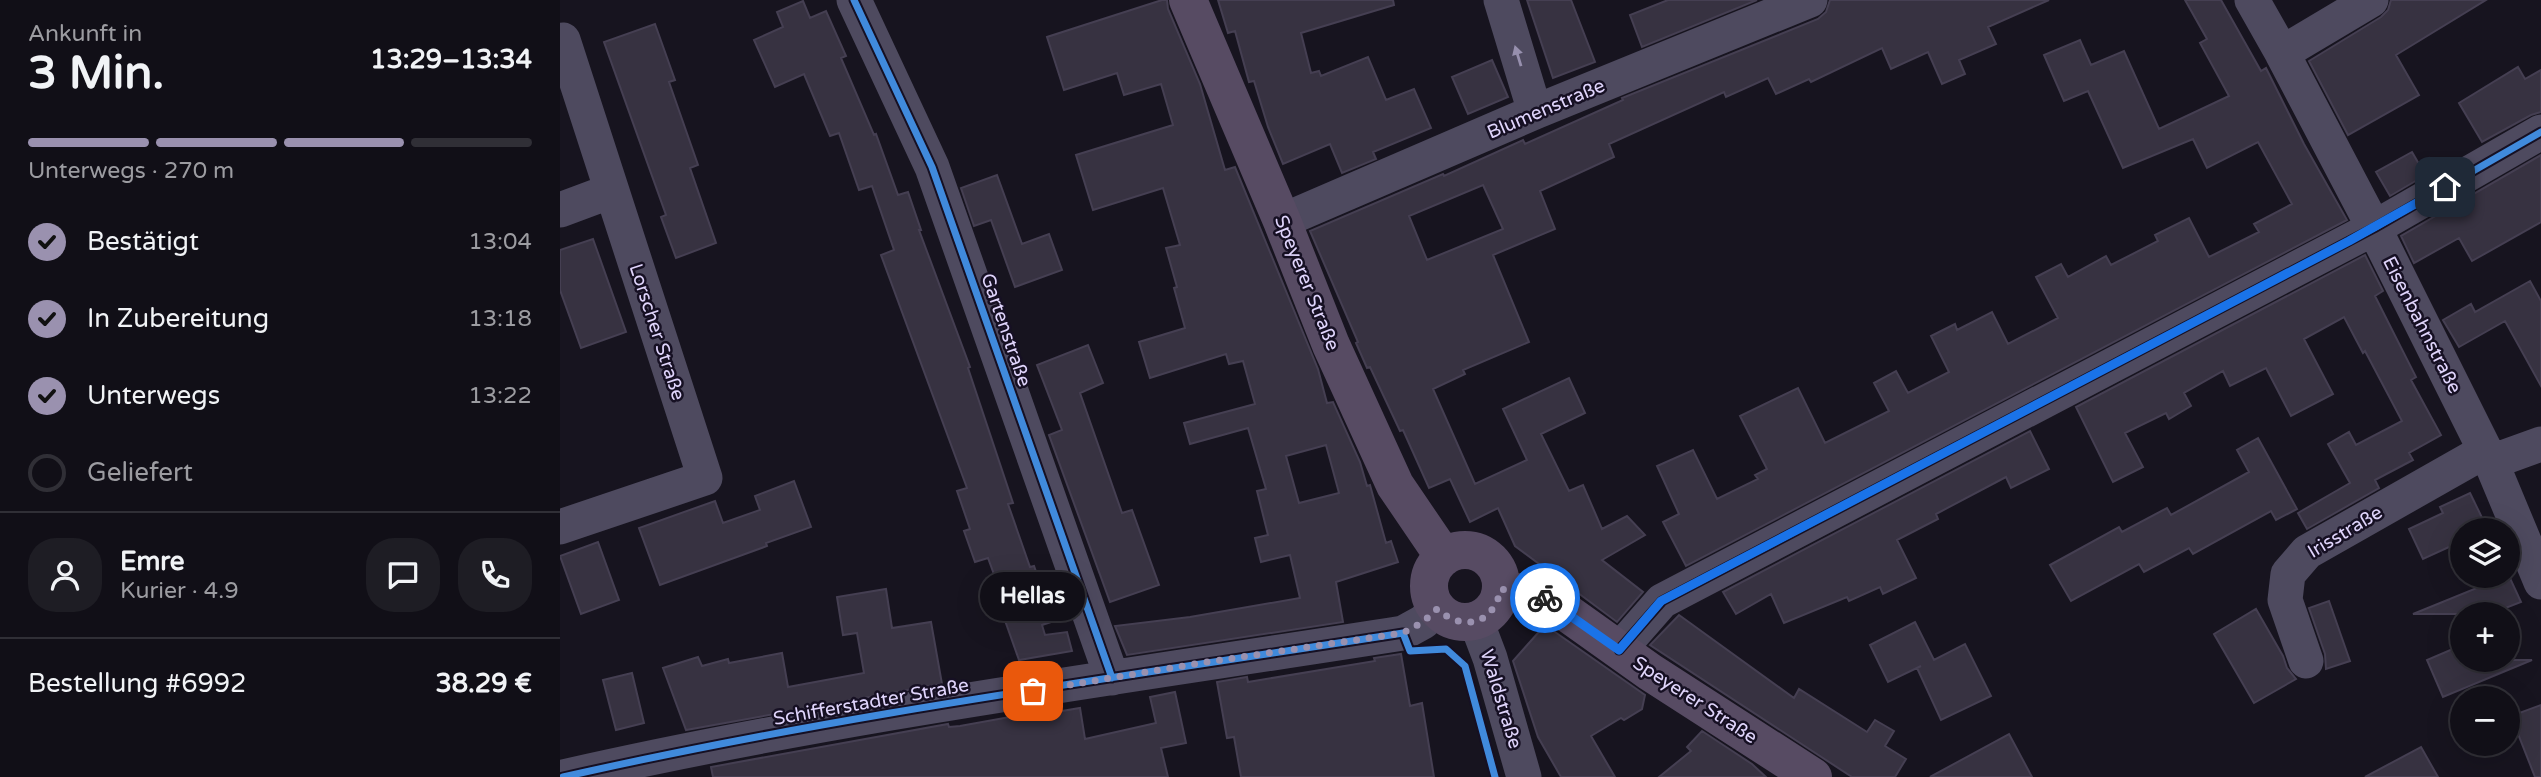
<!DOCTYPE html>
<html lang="de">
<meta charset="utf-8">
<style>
:root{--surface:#110f17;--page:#1e1d24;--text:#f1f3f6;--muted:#9c9ca1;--line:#302f36;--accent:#9a91af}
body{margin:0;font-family:"Varela Round",sans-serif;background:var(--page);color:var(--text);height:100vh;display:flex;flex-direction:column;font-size:26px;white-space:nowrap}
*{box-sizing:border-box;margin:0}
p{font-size:23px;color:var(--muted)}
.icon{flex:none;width:38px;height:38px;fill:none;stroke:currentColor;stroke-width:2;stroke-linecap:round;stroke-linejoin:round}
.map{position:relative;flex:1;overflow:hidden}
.drawer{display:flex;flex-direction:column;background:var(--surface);width:560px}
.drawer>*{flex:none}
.controls{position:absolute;left:1890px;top:518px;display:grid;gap:14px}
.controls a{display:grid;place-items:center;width:70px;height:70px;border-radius:50%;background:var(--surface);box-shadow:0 7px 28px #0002,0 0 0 2px var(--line);font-size:35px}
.pin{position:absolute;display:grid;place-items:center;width:60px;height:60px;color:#fff;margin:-30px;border-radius:14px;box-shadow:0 4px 10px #0006}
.courier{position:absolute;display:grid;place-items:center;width:70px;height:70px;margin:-35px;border:5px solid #1a73e8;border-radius:50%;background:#fff;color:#222;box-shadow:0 2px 9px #0007}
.bubble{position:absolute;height:49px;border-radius:24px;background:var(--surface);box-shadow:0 7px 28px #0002,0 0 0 2px var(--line);font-size:23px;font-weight:800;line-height:49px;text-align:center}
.overview em{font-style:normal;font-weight:800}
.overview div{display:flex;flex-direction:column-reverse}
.overview{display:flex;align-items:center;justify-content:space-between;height:119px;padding:0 28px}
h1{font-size:46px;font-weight:800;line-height:52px}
.bar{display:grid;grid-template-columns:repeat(4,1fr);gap:10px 7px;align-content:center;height:84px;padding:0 28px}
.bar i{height:9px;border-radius:5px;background:var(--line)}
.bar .active{background:var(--accent)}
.bar p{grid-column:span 4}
.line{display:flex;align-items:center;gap:18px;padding:0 28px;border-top:2px solid var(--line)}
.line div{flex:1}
.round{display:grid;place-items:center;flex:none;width:74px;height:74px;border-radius:28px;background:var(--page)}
ol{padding:0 28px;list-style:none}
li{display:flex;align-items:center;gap:21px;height:77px}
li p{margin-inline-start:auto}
li .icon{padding:7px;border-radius:50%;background:var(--accent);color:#111;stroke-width:4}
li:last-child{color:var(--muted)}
li i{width:38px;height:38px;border:4px solid var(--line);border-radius:50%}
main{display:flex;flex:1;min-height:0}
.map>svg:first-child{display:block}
.building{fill:#373241;stroke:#453f52;stroke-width:2;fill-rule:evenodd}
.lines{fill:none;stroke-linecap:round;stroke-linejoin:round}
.minor{stroke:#4e4a5f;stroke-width:35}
.major{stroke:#574b63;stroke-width:38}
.cycleway-casing{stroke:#161023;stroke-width:11}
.cycleway{stroke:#408adc;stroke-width:7}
.oneway{fill:#9790ae}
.done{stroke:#9a91af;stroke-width:7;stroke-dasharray:0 12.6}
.route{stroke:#1a73e8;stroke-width:9}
.labels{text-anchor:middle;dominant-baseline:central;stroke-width:5;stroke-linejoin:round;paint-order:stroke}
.street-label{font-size:19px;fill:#e0d5fc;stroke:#161023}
</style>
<main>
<section class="drawer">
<div class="overview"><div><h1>3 Min.</h1><p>Ankunft in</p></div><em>13:29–13:34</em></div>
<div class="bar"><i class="active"></i><i class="active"></i><i class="active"></i><i></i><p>Unterwegs · 270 m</p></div>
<ol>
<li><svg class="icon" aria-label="check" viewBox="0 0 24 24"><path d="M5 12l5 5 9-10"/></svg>Bestätigt<p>13:04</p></li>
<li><svg class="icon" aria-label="check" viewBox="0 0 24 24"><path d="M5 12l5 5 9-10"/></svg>In Zubereitung<p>13:18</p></li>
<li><svg class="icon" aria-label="check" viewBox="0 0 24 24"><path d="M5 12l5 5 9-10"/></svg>Unterwegs<p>13:22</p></li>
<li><i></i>Geliefert</li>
</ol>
<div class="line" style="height:126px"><a class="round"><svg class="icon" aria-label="person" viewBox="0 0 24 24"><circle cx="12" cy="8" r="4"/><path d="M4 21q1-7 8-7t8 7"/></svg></a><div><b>Emre</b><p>Kurier · 4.9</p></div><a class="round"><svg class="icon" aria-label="chat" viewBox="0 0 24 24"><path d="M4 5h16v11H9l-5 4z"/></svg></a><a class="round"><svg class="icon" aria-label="phone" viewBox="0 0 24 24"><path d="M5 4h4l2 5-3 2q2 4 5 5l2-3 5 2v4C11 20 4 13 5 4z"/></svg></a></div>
<div class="line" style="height:91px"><div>Bestellung #6992</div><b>38.29 €</b></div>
</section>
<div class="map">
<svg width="1981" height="777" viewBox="0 0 1981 777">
<rect width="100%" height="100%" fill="#17141f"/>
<path class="building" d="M 602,0 L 607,0 L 608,9 L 640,84 L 665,170 L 675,167 L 758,369 L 767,403 L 773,402 L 800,462 L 807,486 L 810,485 L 826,543 L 831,541 L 838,562 L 776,582 L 783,622 L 567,655 L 555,626 L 630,617 L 740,598 L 730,555 L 701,562 L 695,538 L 708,535 L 697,491 L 706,489 L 688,428 L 630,444 L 624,423 L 695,404 L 683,361 L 669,364 L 666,354 L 590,378 L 579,342 L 625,328 L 614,288 L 617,287 L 606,248 L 620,245 L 603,188 L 533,210 L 516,155 L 613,125 L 601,84 L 564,95 L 557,73 L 504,90 L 487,37 ZM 766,445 L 779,493 L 739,503 L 726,456 Z
M 658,0 L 833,0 L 834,5 L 741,33 L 751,73 L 759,71 L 761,76 L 808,57 L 826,100 L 854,89 L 871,128 L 813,152 L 816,159 L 782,173 L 770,144 L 723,164 L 708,127 L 694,81 L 689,82 L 675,31 L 668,33 Z
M 967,0 L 1011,0 L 1035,62 L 993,78 Z
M 1108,0 L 1197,0 L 1082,47 L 1070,15 Z
M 1270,0 L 1489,0 L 1428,27 L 1436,44 L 1399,60 L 1405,74 L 1382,84 L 1368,52 L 1331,69 L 1322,48 L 1251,82 L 1249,79 L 1216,94 L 1208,78 L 1166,97 L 1164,92 L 1049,144 L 1054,157 L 980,191 L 995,229 L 933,255 L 969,342 L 903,370 L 905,374 L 873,389 L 915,484 L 967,460 L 943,409 L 1009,378 L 1025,413 L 981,434 L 1009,491 L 1023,485 L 1042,529 L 1067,516 L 1085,535 L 1042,560 L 1083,592 L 1057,622 L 955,546 L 938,508 L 910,522 L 890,479 L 869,488 L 843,430 L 840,431 L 810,367 L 807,368 L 796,343 L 798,342 L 750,231 L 883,174 L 884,176 L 963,140 L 965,144 L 1063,100 L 1062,98 L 1258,19 L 1266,12 ZM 923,185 L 943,229 L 867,260 L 849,216 Z
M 1625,0 L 1661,0 L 1701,71 L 1706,68 L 1744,144 L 1787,220 L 1126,566 L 1103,522 L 1119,514 L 1097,466 L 1133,450 L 1157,499 L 1198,479 L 1195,475 L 1207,469 L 1180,416 L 1238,388 L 1265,443 L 1329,411 L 1314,383 L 1336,371 L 1348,393 L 1389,372 L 1371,336 L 1395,324 L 1397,330 L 1432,312 L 1448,344 L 1498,318 L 1476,277 L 1501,264 L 1508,277 L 1546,256 L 1551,265 L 1598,241 L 1595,235 L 1629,218 L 1649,257 L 1699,232 L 1694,224 L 1732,204 L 1698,142 L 1647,168 L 1633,139 L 1563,168 L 1528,91 L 1504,101 L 1484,55 L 1520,40 L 1531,65 L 1564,51 L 1599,129 L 1669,96 L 1640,43 L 1647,39 Z
M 1831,0 L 1926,0 L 1836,55 L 1859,95 L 1788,135 L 1749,61 L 1821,17 L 1828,10 Z
M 243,1 L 250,18 L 266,11 L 286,56 L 281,58 L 314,135 L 316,134 L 338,195 L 348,192 L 361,230 L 359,230 L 410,367 L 408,368 L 453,503 L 448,504 L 470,567 L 474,566 L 485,597 L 496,593 L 503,618 L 482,625 L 485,635 L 507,632 L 512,651 L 459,660 L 442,612 L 447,610 L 428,558 L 415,562 L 404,531 L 410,529 L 397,491 L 407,488 L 321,255 L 334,250 L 312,186 L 299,190 L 279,133 L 270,136 L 244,74 L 215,87 L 194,40 L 223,27 L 217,12 Z
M 95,24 L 115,80 L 109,82 L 138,165 L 130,168 L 156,243 L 116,258 L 101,217 L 106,215 L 44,42 Z
M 932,60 L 948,97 L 908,114 L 892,77 Z
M 1958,67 L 1965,79 L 1981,70 L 1981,112 L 1971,115 L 1922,142 L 1899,103 Z
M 1852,152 L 1859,164 L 1869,158 L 1876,169 L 1830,196 L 1816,172 Z
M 1981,155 L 1981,222 L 1912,261 L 1899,238 L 1854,263 L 1841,236 Z
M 437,175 L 462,244 L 489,234 L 502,270 L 455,287 L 431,220 L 414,226 L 401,188 Z
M 33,239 L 66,332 L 21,348 L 0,290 L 0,250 Z
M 1805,255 L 1823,291 L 1815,296 L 1856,377 L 1851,380 L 1881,435 L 1849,453 L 1853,460 L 1815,480 L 1819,488 L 1747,529 L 1738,513 L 1790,483 L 1768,444 L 1789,432 L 1796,445 L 1842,421 L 1805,351 L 1803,353 L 1784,317 L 1744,339 L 1773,394 L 1731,416 L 1706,368 L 1670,386 L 1663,371 L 1624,393 L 1631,406 L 1609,419 L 1606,413 L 1565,433 L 1583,467 L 1553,482 L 1516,407 Z
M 1970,281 L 1981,301 L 1981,386 L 1945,321 L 1899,347 L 1883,320 L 1911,304 L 1915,312 Z
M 528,345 L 543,383 L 520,393 L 562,513 L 572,510 L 599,585 L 550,602 L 489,435 L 502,430 L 477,365 Z
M 1470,431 L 1489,469 L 1451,488 L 1446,477 L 1376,514 L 1378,519 L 1337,540 L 1356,578 L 1323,594 L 1320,587 L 1289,601 L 1287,597 L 1224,623 L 1211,594 L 1176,614 L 1163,592 Z
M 1698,438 L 1737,509 L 1716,520 L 1711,511 L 1633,554 L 1629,548 L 1584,572 L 1579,564 L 1511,601 L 1490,565 L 1559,527 L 1562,532 L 1607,508 L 1611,515 L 1689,472 L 1677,450 Z
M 234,481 L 251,527 L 206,543 L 207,546 L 100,585 L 79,528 L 155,501 L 163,523 L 200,510 L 195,496 Z
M 1910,493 L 1928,530 L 1902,530 L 1902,541 L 1863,559 L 1849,529 L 1883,513 L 1880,507 Z
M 38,542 L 59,600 L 21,614 L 0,556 Z
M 1912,576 L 1949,576 L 1961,602 L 1930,614 L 1853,614 L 1917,588 Z
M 326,589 L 332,628 L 371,622 L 382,684 L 126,730 L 103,668 L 138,657 L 142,666 L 168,659 L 169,663 L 222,653 L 228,687 L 304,673 L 297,633 L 283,635 L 277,597 Z
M 1769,601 L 1790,661 L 1766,669 L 1765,654 L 1749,608 Z
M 1696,609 L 1723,656 L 1727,668 L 1736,679 L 1694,703 L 1654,634 Z
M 1119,615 L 1234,698 L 1239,689 L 1307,732 L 1315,720 L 1334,731 L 1325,746 L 1346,759 L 1335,777 L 1292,777 L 1090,645 Z
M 1355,622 L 1374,660 L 1405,644 L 1431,696 L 1381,720 L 1357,668 L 1361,666 L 1328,682 L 1310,645 Z
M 985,625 L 1085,695 L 1082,709 L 1064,720 L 1061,718 L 1031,736 L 1055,777 L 1001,777 L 978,737 L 953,661 Z
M 1902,645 L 1902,660 L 1972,660 L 1883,697 L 1867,660 Z
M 841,654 L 850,706 L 862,703 L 874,777 L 681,777 L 674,737 L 667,738 L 657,682 L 687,677 L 688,682 L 815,661 L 814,658 Z
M 72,673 L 84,723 L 56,730 L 43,680 Z
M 615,692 L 626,743 L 601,748 L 608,777 L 153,777 L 151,767 L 388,724 L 389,727 L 400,726 L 483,711 L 484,714 L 520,708 L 525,739 L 596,723 L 590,697 Z
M 1981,705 L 1981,777 L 1975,777 L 1951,716 Z
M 1142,731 L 1192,764 L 1206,777 L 1099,777 L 1131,751 L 1127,747 Z
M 1449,734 L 1472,777 L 1370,777 Z
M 1861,747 L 1878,777 L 1805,777 Z"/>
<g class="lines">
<path class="minor" d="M 294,0 L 372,167 L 552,678
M 941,0 L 975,112
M 1692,0 L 1722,53 L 1814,228 L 1931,462 L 1981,582
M 1722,53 L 1811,0
M 0,210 L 51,191
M 722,221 L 975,112 L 1250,0
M 1931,462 L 1981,444
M 0,527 L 145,478 L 3,40
M 916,621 L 930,658 L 964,777
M 1059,650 L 1102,601 L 1814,228 L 1981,132
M 1746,661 L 1725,600 L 1728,574 L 1747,552 L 1925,451
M 3,777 C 280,714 563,677 843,633 L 863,622 L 877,609"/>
<path class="major" d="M 628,0 L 722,221 L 771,345 L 835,485 L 884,557
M869 586a36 36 0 1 1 72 0a36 36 0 1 1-72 0Z
M 941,589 L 986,598 L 1090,672 L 1253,777"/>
<g class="cycleway-casing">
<path id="cycleway" d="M 294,0 L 372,167 L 552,678
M 1059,650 L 1102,601 L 1814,228 L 1981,132
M 3,777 C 280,714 563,677 843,633 L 850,651 L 886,649 L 905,666 L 935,777"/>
</g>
<use href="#cycleway" class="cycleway"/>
</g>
<defs><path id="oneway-solid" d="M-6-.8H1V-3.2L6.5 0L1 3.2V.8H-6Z" transform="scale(1.75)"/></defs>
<use class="oneway" href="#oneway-solid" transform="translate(958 56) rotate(-107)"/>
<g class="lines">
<path class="done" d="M 473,691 L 641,663 L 843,633 L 863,622 L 877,609 C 903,632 933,625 941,589 L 985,598"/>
<path class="route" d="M 985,598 L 1059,650 L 1101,601 L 1789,241 L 1885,187"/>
</g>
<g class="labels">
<g class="street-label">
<text transform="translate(986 109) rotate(-23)">Blumenstraße</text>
<text transform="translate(747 283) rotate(68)">Speyerer Straße</text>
<text transform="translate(1862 325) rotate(63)">Eisenbahnstraße</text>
<text transform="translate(446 330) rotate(71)">Gartenstraße</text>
<text transform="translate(97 332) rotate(72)">Lorscher Straße</text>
<text transform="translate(1785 532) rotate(-31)">Irisstraße</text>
<text transform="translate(941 699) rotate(73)">Waldstraße</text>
<text transform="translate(1135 700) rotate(33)">Speyerer Straße</text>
<text transform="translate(311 702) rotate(-10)">Schifferstadter Straße</text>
</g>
</g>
</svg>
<div class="controls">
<a><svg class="icon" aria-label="layers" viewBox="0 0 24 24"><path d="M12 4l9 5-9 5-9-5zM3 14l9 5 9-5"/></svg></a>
<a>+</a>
<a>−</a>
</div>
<div class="pin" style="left:473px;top:691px;background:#ea580c"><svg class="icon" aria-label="bag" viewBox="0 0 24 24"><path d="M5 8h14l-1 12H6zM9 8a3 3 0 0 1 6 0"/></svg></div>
<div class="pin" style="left:1885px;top:187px;background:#1f2937"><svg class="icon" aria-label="home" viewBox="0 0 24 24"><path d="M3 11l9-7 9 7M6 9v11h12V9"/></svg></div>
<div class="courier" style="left:985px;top:598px"><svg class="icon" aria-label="bike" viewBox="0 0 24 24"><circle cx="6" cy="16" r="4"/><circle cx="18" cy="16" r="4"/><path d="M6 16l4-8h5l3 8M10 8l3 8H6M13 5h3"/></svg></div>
<div class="bubble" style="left:420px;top:572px;width:105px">Hellas</div>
</div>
</main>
